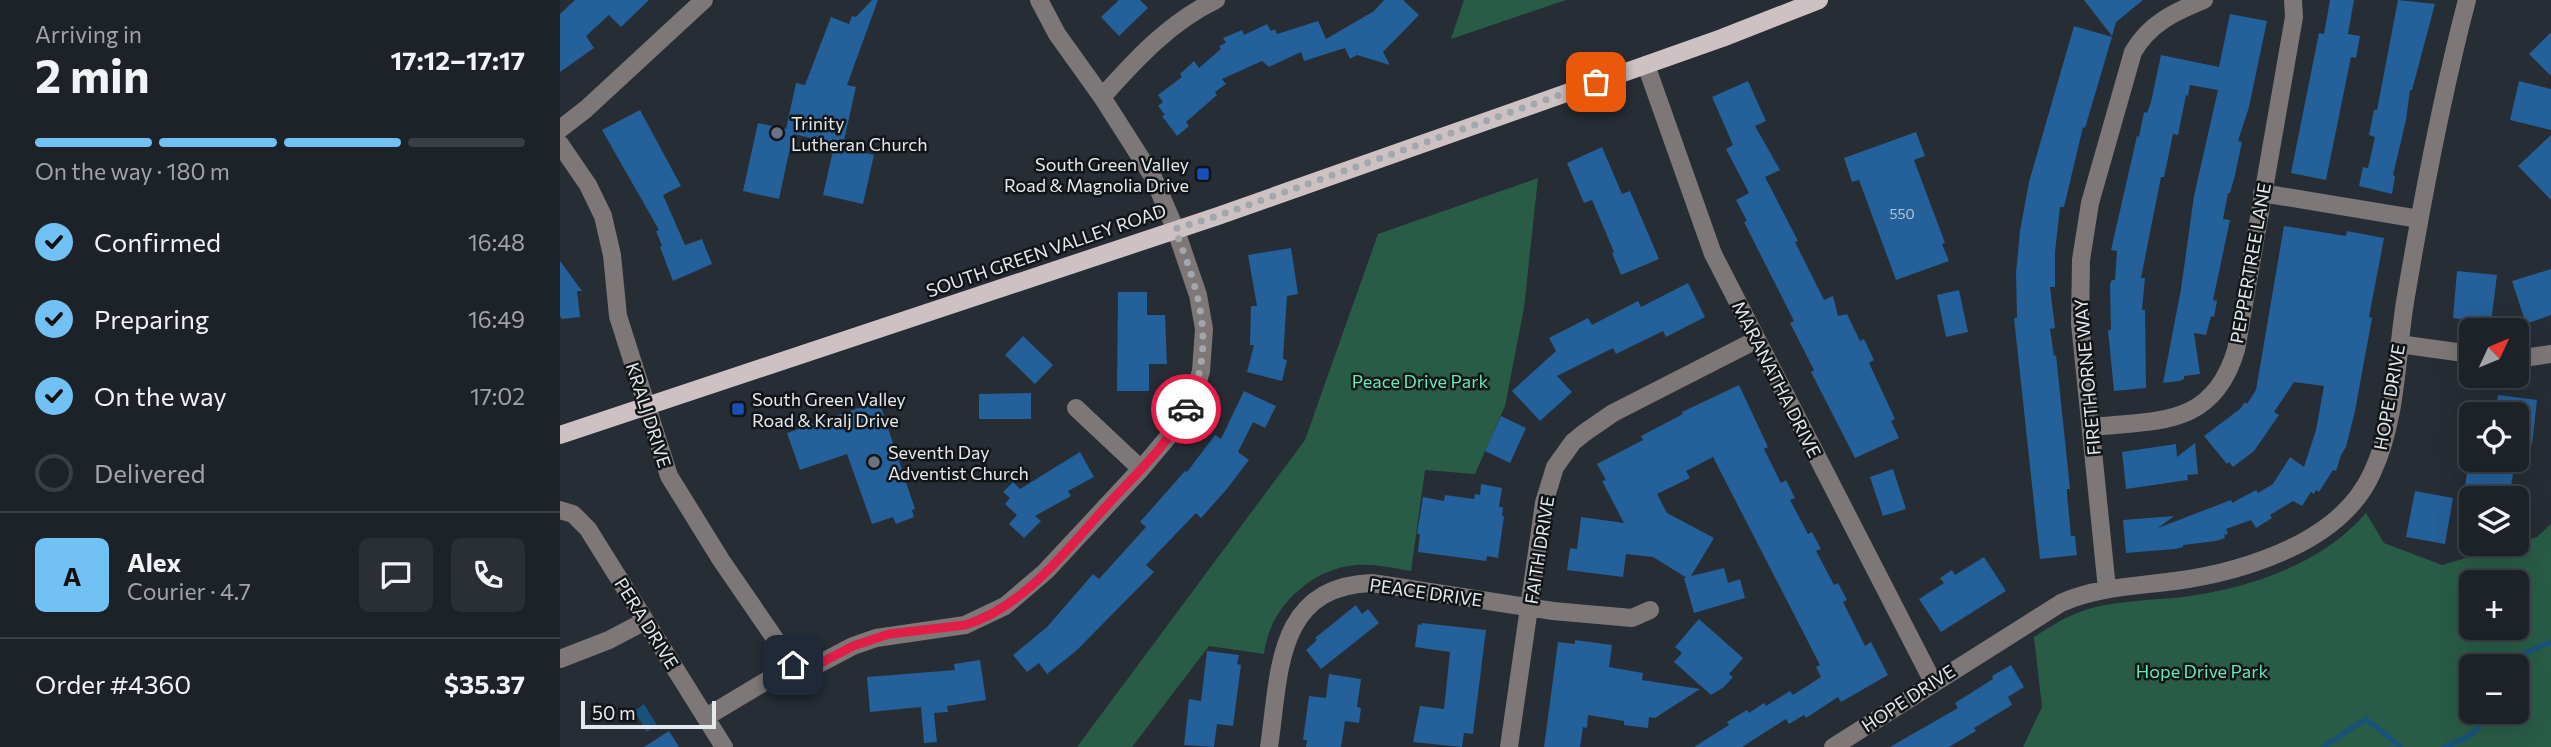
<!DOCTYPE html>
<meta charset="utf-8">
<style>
:root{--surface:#1c2228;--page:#292f34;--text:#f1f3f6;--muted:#a0a4a8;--line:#3a3f45;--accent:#72c1f5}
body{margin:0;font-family:Commissioner,sans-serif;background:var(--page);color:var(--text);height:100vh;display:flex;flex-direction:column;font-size:26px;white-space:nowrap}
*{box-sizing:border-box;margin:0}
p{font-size:23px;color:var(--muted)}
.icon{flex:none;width:38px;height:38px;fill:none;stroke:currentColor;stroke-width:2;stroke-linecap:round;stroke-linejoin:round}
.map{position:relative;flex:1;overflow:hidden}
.details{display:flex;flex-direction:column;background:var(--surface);width:560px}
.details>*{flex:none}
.needle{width:46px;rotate:46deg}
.fabs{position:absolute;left:1899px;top:318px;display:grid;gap:14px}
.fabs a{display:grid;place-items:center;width:70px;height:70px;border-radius:10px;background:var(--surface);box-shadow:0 7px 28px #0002,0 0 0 2px var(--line);font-size:35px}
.scale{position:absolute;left:21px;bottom:18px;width:135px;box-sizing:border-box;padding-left:7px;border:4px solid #e4e9ee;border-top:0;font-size:19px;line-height:24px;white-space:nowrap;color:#e4e9ee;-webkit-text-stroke:5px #121518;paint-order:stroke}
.pin{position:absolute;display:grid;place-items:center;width:60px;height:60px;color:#fff;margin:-30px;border-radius:14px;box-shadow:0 4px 10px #0006}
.courier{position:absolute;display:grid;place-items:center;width:70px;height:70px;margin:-35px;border:5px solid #e11d48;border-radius:50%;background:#fff;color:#222;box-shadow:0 2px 9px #0007}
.summary em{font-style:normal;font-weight:700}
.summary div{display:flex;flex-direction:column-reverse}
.summary{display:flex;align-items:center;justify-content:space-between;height:119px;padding:0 35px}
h1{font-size:46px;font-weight:700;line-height:52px}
.bar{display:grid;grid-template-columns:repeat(4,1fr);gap:10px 7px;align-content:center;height:84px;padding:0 35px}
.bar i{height:9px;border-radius:5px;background:var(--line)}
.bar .selected{background:var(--accent)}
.bar p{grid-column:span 4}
.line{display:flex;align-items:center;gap:18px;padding:0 35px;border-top:2px solid var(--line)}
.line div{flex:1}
.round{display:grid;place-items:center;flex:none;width:74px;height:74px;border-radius:10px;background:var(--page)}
ol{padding:0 35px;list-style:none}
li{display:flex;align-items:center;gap:21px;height:77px}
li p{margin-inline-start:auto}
li .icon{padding:7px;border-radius:50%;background:var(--accent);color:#111;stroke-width:4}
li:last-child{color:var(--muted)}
li i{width:38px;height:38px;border:4px solid var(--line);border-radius:50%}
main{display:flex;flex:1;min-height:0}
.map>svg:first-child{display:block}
.green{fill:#285c46;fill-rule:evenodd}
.water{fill:#18527a}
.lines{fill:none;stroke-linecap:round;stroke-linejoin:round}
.stream{stroke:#18527a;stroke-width:5}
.building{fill:#246099}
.minor{stroke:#7d7778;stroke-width:18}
.major{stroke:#cec1c3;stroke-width:18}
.done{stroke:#a2a7ad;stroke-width:7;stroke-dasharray:0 12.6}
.route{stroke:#e11d48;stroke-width:9}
.worship-dot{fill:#6b7280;stroke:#121518;stroke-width:2.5}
.transit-dot{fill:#1a4fb4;stroke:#121518;stroke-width:2.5}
.labels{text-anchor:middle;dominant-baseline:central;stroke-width:5;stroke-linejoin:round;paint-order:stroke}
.number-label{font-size:14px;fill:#b4c7d9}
.poi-label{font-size:18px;fill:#e4e9ee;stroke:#121518;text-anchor:start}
.street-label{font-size:18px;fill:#e4e9ee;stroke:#121518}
.park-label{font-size:18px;fill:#65eab4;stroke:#121518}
</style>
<main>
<section class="details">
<div class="summary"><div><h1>2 min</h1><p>Arriving in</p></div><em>17:12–17:17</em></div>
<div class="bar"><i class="selected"></i><i class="selected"></i><i class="selected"></i><i></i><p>On the way · 180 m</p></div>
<ol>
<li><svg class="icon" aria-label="check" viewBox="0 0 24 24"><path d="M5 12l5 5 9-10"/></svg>Confirmed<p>16:48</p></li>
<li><svg class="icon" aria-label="check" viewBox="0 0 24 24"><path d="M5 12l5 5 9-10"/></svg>Preparing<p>16:49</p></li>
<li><svg class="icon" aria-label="check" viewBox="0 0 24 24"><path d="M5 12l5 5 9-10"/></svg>On the way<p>17:02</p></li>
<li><i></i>Delivered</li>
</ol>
<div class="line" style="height:126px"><b class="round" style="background:var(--accent);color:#111">A</b><div><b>Alex</b><p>Courier · 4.7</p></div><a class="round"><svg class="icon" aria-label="chat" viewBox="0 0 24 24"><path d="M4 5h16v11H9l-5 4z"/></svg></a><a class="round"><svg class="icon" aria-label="phone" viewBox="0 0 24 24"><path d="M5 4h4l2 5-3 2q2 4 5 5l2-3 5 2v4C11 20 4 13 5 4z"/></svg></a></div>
<div class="line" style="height:91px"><div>Order #4360</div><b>$35.37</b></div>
</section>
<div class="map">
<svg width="1991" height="747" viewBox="0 0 1991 747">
<rect width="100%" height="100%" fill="#262d35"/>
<path class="green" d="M 904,0 L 1006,0 L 891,39 Z
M 978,178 L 964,308 L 945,406 L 915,474 L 865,470 L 851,571 C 833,568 815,564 796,565 C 750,569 709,608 704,654 L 649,646 L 572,747 L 517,747 L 745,440 L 818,234 Z
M 1806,513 L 1824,543 L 1882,565 L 1977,537 L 1991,524 L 1991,747 L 1463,747 L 1482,707 L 1474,637 C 1488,628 1502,619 1517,613 C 1550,600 1588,601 1623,597 C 1689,588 1761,565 1806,513 ZM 1911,583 L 1956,583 L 1956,628 L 1911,628 ZM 1911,667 L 1956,667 L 1956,712 L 1911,712 Z"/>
<path class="water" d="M 84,704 L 97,725 L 87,732 L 74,711 Z"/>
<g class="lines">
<path class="stream" d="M 1956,680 L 1958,656 L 1991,642
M 1763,747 L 1806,719 L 1841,747
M 1884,747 C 1906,739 1918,733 1930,712"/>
</g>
<path class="building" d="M 15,0 L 89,0 L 61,27 L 49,15 L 26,36 L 34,48 L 0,72 L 0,14 Z
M 312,0 L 318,0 L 287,85 L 296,87 L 283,145 L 233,134 L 219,199 L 183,191 L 198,123 L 226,129 L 236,83 L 245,85 L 271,17 L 289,24 L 292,16 L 296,17 Z
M 559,0 L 580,0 L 588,8 L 559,36 L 541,17 Z
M 824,0 L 843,0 L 859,15 L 823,52 L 830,65 L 797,55 L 790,59 L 785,48 L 744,61 L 741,52 L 709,67 L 702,61 L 662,79 L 666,84 L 655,92 L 657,95 L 626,122 L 629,126 L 617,136 L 602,116 L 605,115 L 598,106 L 603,102 L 598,95 L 622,77 L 620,74 L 634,61 L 639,68 L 661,49 L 659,46 L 666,43 L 663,38 L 682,30 L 684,35 L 707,24 L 711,31 L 715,29 L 717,34 L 758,21 L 766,39 L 814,11 Z
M 1524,0 L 1583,0 L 1556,22 L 1552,36 Z
M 1770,0 L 1794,0 L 1788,34 L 1800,36 L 1796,58 L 1791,57 L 1766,180 L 1731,173 L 1759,33 L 1764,34 Z
M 1838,0 L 1875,4 L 1852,90 L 1850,90 L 1846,120 L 1833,175 L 1835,176 L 1832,194 L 1799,186 L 1803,167 L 1808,168 L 1815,137 L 1809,135 L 1814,110 L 1817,110 Z
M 1670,14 L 1707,21 L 1689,107 L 1678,141 L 1682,142 L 1675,175 L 1670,193 L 1668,193 L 1663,219 L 1670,220 L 1653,300 L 1657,301 L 1654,317 L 1651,316 L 1646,335 L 1634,333 L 1640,374 L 1624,376 L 1624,379 L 1619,381 L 1603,383 L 1621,289 L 1634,196 L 1658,90 L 1630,85 L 1628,96 L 1626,95 L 1618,135 L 1613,134 L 1604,177 L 1601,177 L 1581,278 L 1585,278 L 1582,310 L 1585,310 L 1586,388 L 1554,391 L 1548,330 L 1551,330 L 1550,284 L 1552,280 L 1555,280 L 1557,251 L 1551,250 L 1577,136 L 1579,137 L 1584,112 L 1587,113 L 1591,102 L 1601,55 L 1659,67 Z
M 1514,26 L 1552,37 L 1525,128 L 1523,127 L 1504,207 L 1500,207 L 1495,252 L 1495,287 L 1490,287 L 1495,328 L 1490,329 L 1494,356 L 1496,355 L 1510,489 L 1507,489 L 1507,494 L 1511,536 L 1515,536 L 1517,555 L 1480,559 L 1454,318 L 1457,318 L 1456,273 L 1460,231 L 1469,182 Z
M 1991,32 L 1991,76 L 1969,54 Z
M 1188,81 L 1206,121 L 1195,126 L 1220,170 L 1205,177 L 1238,241 L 1235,242 L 1264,300 L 1273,296 L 1278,316 L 1287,314 L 1300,341 L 1304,339 L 1314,360 L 1309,363 L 1335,419 L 1331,421 L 1339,438 L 1295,458 L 1251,372 L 1254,370 L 1230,323 L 1234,321 L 1184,222 L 1187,221 L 1176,200 L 1189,193 L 1166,149 L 1173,145 L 1152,97 Z
M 1959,81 L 1991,89 L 1991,130 L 1950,120 Z
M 80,110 L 121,186 L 103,195 L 125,245 L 142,239 L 152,264 L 113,281 L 100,247 L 102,246 L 96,231 L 99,230 L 42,130 Z
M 1356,132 L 1365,156 L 1354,160 L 1385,243 L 1382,244 L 1389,261 L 1336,280 L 1299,180 L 1292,182 L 1284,158 Z
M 1991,135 L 1991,200 L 1958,166 Z
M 274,146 L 314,155 L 303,204 L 263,195 Z
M 1042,147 L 1062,194 L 1070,191 L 1099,259 L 1061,275 L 1052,253 L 1054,252 L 1032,200 L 1024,203 L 1007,163 Z
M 1724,226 L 1786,236 L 1787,231 L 1824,238 L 1809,317 L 1812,318 L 1795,411 L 1786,447 L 1781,455 L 1776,471 L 1773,470 L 1759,492 L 1756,490 L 1754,494 L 1751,492 L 1742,506 L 1733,501 L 1710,515 L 1712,518 L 1696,528 L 1691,520 L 1666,529 L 1668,534 L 1664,535 L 1665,538 L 1656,541 L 1623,545 L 1623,547 L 1615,549 L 1566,553 L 1563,520 L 1614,516 L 1598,528 L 1671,500 L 1672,503 L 1696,490 L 1698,493 L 1713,484 L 1730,457 L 1744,467 L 1756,430 L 1764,386 L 1734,382 L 1714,412 L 1719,415 L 1694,451 L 1673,467 L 1669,462 L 1667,464 L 1644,436 L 1680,409 L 1685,402 L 1687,404 L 1696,390 Z
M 731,248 L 738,294 L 727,296 L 723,359 L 727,360 L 722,381 L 687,372 L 694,345 L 690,345 L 691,306 L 697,306 L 688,255 Z
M 0,261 L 22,291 L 17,291 L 20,317 L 2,319 L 0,316 Z
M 1991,269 L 1991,315 L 1966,324 L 1952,281 Z
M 1897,271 L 1937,275 L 1931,323 L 1893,318 Z
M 1128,283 L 1145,317 L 1106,337 L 1103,331 L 1056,354 L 1053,348 L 997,376 L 1012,392 L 980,421 L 952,391 L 996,351 L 989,338 L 1028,318 L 1032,325 L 1078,301 L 1081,307 Z
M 1399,290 L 1408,332 L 1386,337 L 1377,295 Z
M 558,292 L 587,292 L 587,315 L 605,315 L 607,364 L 589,364 L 589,391 L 557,391 Z
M 463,336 L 493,365 L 475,384 L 445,355 Z
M 1179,385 L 1208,447 L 1204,449 L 1221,483 L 1226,480 L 1235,498 L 1230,500 L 1248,534 L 1252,532 L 1261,549 L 1256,551 L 1274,585 L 1278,583 L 1287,600 L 1283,602 L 1305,646 L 1311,642 L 1328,675 L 1281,702 L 1278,697 L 1246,718 L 1244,715 L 1229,724 L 1226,719 L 1182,747 L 1134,747 L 1169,725 L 1167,722 L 1187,710 L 1189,713 L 1204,703 L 1206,706 L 1230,691 L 1233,695 L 1261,677 L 1256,667 L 1260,665 L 1153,457 L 1126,471 L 1130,478 L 1097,494 L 1107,513 L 1154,538 L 1131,576 L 1164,568 L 1168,583 L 1180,579 L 1185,598 L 1134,613 L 1124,578 L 1127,578 L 1093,557 L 1066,554 L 1063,577 L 1007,570 L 1010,548 L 1017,549 L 1021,517 L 1064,523 L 1042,481 L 1046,480 L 1037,464 L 1083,440 L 1081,436 L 1123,414 L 1122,412 Z
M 684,391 L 716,406 L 705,428 L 693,422 L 678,452 L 689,460 L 666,490 L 641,518 L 636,513 L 586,565 L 594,572 L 516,651 L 487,674 L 479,663 L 467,672 L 453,655 L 487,627 L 533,574 L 539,579 L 586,527 L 580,522 L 625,471 L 627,472 L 655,435 L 661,439 Z
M 471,393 L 471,419 L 419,419 L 419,394 Z
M 1938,395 L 1977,400 L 1972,445 L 1956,443 L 1956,415 L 1935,415 Z
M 319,401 L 355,509 L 352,510 L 354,517 L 336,524 L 333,517 L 312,524 L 287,454 L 240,470 L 227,433 Z
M 941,416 L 966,428 L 950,463 L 925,451 Z
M 1635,443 L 1638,474 L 1627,475 L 1628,480 L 1566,489 L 1562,452 L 1616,444 L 1617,457 Z
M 520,452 L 534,477 L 508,491 L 511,496 L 475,516 L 481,521 L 464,538 L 449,524 L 457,515 L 445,504 L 450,498 L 443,492 L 453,482 L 460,489 Z
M 1909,460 L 1954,467 L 1949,499 L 1903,499 Z
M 1333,469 L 1346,509 L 1323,516 L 1310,477 Z
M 921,484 L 942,488 L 939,507 L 943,507 L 942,516 L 944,516 L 938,558 L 927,556 L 926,561 L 858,552 L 860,534 L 857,534 L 863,497 L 884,501 L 885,495 L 914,499 L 915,494 L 920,495 Z
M 1855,491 L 1893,498 L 1885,544 L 1846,537 Z
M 1424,557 L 1446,591 L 1381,632 L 1359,599 L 1384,583 L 1380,578 L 1392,570 L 1395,575 Z
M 796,605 L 802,614 L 808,609 L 819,623 L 761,669 L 746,650 L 757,640 L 755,638 Z
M 1139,619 L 1183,658 L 1169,674 L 1173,677 L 1164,687 L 1151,695 L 1114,662 L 1122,653 L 1115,647 Z
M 862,623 L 926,630 L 913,734 L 904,733 L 902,747 L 853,742 L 860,706 L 884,709 L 890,652 L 855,647 L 858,624 L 862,625 Z
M 1015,640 L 1052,645 L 1049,667 L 1083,673 L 1082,680 L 1140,689 L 1095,718 L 1089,717 L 1088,728 L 1064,725 L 1064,721 L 1028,715 L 1027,728 L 1023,727 L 1020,747 L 984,747 L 998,642 L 1015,644 Z
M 647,651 L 679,655 L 677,664 L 681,665 L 673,726 L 657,724 L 654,747 L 624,745 L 629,699 L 641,701 Z
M 420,660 L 426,700 L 387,706 L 388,712 L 374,713 L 377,742 L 364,743 L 361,707 L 310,712 L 307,677 L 395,670 L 394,664 Z
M 1451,665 L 1464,687 L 1448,697 L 1452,705 L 1414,728 L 1416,731 L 1389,747 L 1330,747 L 1398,708 L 1395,703 L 1433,679 L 1432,676 Z
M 769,674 L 801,679 L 797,707 L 801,708 L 799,723 L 785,721 L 781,747 L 746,747 L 747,740 L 743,740 L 749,696 L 766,698 Z
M 109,731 L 119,747 L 84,747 Z"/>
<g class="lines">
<path class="minor" d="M 1086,65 L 1153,254 L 1373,682
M 542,97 C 576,59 610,22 656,0
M 0,129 L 26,109 L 144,0
M 0,144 L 28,185 L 43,216 L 52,255 L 58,316 L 109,476 L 161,560 L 233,665
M 1702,193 L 1859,219
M 1839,344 L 1911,354
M 1956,359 L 1991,354
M 516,408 L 581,469
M 1532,427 C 1599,420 1653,427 1676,350 L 1734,17 L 1733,0
M 0,510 L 13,514 L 28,529 L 164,747
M 1547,589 L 1520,323 L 1521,260 L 1530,203 L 1573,52 C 1589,24 1614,12 1644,0
M 0,659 L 49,640 L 85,621
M 146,717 L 233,665 L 253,667 L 293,646 L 316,638 L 405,625 L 445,606 L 485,572 L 581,469 L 614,430 L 633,397 L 641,371 L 644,329 L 638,295 L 615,228 L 593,177 L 542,97 L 497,34 L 479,0
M 709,747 C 720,674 715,586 812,583 L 993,611 L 1072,618 L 1090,610
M 949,747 L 984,503 L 995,467 L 1013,442 L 1024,433 L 1053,413 L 1196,340
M 1273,747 L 1501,603 C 1537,587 1577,586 1615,581 C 1659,575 1702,563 1741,543 C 1771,527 1798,504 1812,473 C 1837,420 1836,359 1845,302 C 1862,201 1881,99 1907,0"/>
<path class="major" d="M 0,435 L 658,216 L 1162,38 L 1259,0"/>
</g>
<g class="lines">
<path class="done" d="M 626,409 C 658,344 639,293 615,229 L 657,216 L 1036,82"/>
<path class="route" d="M 233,665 L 253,667 L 293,646 L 329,634 L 405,625 C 467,606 509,546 551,501 C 578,472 608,444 626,409"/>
</g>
<g class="worship-dot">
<circle cx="217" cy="133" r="7"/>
<circle cx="314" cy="462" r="7"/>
</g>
<g class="transit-dot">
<rect x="636" y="167" width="14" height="14" rx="3.5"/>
<rect x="171" y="402" width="14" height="14" rx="3.5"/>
</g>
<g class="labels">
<g class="number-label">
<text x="1342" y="213">550</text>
</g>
<g class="poi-label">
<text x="231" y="123">Trinity<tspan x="231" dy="21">Lutheran Church</tspan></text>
<text x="629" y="164" text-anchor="end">South Green Valley<tspan x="629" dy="21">Road &amp; Magnolia Drive</tspan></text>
<text x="192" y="399">South Green Valley<tspan x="192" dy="21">Road &amp; Kralj Drive</tspan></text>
<text x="328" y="452">Seventh Day<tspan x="328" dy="21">Adventist Church</tspan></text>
</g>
<g class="street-label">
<text transform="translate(486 250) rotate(-19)">SOUTH GREEN VALLEY ROAD</text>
<text transform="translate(1690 263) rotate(-80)">PEPPERTREE LANE</text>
<text transform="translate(1527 377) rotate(-95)">FIRETHORNE WAY</text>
<text transform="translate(1217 379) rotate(63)">MARANATHA DRIVE</text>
<text transform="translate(1829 397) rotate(-80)">HOPE DRIVE</text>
<text transform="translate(89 415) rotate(72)">KRALJ DRIVE</text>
<text transform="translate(979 550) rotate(-81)">FAITH DRIVE</text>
<text transform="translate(866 592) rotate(8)">PEACE DRIVE</text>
<text transform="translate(87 623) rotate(58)">PERA DRIVE</text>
<text transform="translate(1348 698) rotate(-33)">HOPE DRIVE</text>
</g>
<g class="park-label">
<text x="860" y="381">Peace Drive Park</text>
<text x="1642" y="671">Hope Drive Park</text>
</g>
</g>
</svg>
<div class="fabs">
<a><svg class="needle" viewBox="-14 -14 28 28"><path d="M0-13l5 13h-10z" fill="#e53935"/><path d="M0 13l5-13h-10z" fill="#a0a4a8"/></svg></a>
<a><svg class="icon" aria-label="locate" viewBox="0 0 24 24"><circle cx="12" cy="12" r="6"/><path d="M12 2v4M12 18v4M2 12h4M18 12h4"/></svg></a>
<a><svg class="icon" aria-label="layers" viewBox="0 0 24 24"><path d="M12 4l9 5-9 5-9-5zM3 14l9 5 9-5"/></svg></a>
<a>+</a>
<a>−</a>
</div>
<div class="scale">50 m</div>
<div class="pin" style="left:1036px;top:82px;background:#ea580c"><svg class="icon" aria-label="bag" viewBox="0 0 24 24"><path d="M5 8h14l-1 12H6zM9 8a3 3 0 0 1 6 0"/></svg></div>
<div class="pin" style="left:233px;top:665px;background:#1f2937"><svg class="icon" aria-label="home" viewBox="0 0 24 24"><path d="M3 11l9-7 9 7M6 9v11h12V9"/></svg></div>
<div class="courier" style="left:626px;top:409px"><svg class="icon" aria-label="car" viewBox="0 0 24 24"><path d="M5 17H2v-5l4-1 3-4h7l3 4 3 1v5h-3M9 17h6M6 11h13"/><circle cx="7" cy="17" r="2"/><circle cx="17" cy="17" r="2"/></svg></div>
</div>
</main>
